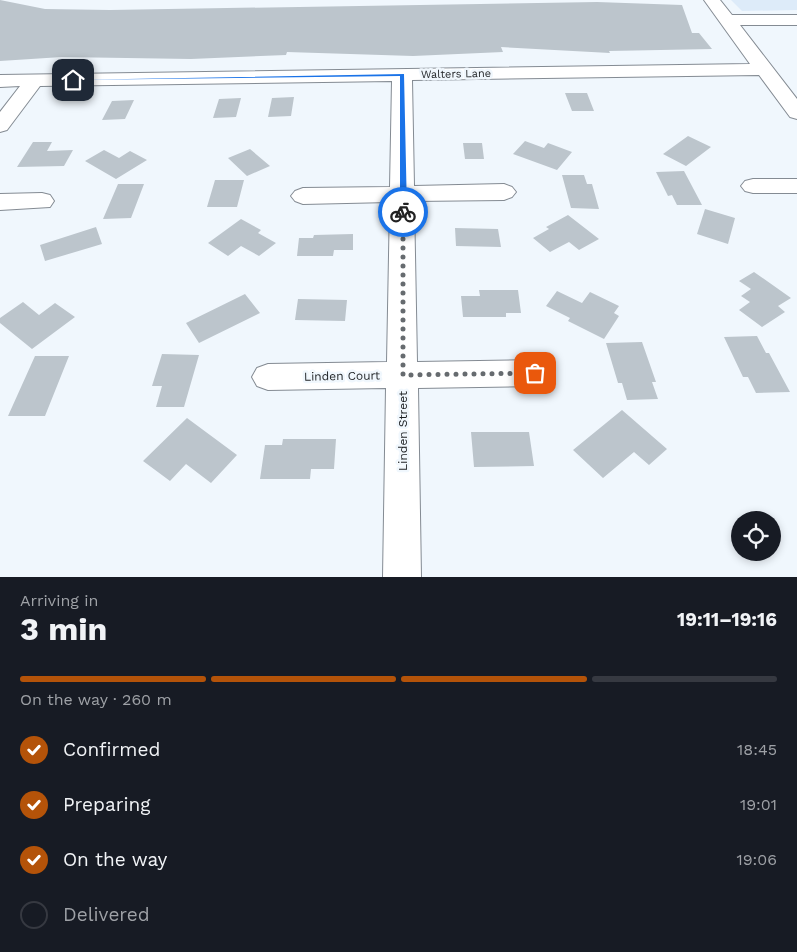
<!DOCTYPE html>
<meta charset="utf-8">
<style>
:root{--surface:#171b24;--page:#242831;--text:#f1f3f6;--muted:#9ea1a6;--line:#363941;--accent:#b45309}
body{margin:0;font-family:"Work Sans",sans-serif;background:var(--page);color:var(--text);height:100vh;display:flex;flex-direction:column;font-size:19px;white-space:nowrap}
*{box-sizing:border-box;margin:0}
p{font-size:16px;color:var(--muted)}
.icon{flex:none;width:28px;height:28px;fill:none;stroke:currentColor;stroke-width:2;stroke-linecap:round;stroke-linejoin:round}
.map{position:relative;height:577px;overflow:hidden}
.details{display:flex;flex-direction:column;background:var(--surface);flex:1}
.details>*{flex:none}
.controls{position:absolute;left:731px;top:511px;display:grid;gap:10px}
.controls a{display:grid;place-items:center;width:50px;height:50px;border-radius:50%;background:var(--surface);box-shadow:0 2px 8px #0003;font-size:25px}
.pin{position:absolute;display:grid;place-items:center;width:42px;height:42px;color:#fff;margin:-21px;border-radius:10px;box-shadow:0 2px 8px #0006}
.courier{position:absolute;display:grid;place-items:center;width:50px;height:50px;margin:-25px;border:4px solid #1a73e8;border-radius:50%;background:#fff;color:#222;box-shadow:0 1px 6px #0007}
.headline em{font-style:normal;font-weight:700}
.headline div{display:flex;flex-direction:column-reverse}
.headline{display:flex;align-items:center;justify-content:space-between;height:85px;padding:0 20px}
h1{font-size:32px;font-weight:700;line-height:38px}
.bar{display:grid;grid-template-columns:repeat(4,1fr);gap:8px 5px;align-content:center;height:60px;padding:0 20px}
.bar i{height:6px;border-radius:4px;background:var(--line)}
.bar .active{background:var(--accent)}
.bar p{grid-column:span 4}
ol{padding:0 20px;list-style:none}
li{display:flex;align-items:center;gap:15px;height:55px}
li p{margin-inline-start:auto}
li .icon{padding:5px;border-radius:50%;background:var(--accent);color:#fff;stroke-width:4}
li:last-child{color:var(--muted)}
li i{width:28px;height:28px;border:2px solid var(--line);border-radius:50%}
.map>svg:first-child{display:block}
.built{fill:#ddebf9}
.building{fill:#bcc5cc}
.lines{fill:none;stroke-linecap:round;stroke-linejoin:round}
.minor-casing{stroke:#848b93;stroke-width:2}
.minor{fill:#fff;fill-rule:evenodd}
.route{fill:#1a73e8}
.done{stroke:#666b6f;stroke-width:5;stroke-dasharray:0 9}
.labels{text-anchor:middle;dominant-baseline:central;stroke-width:5;stroke-linejoin:round;paint-order:stroke}
.far-street-label{font-size:11px;fill:#1c1f22;stroke:#f0f7fd}
.street-label{font-size:12px;fill:#1c1f22;stroke:#f0f7fd}
</style>
<div class="map">
<svg width="797" height="577" viewBox="0 0 797 577">
<rect width="100%" height="100%" fill="#f0f7fd"/>
<path class="built" d="M 731,0 L 797,0 L 797,10 L 742,11 Z"/>
<path class="building" d="M 0,0 L 45,9 L 110,10 L 597,2 L 682,5 L 692,33 L 699,33 L 712,49 L 609,51 L 610,53 L 501,47 L 503,52 L 413,56 L 287,52 L 286,55 L 191,59 L 62,57 L 0,61 Z
M 565,93 L 587,93 L 594,111 L 572,111 Z
M 294,97 L 291,116 L 268,117 L 272,98 Z
M 241,98 L 236,117 L 213,118 L 219,99 Z
M 134,100 L 125,119 L 102,120 L 112,101 Z
M 688,136 L 711,147 L 686,166 L 663,154 Z
M 525,141 L 544,148 L 548,143 L 572,152 L 557,170 L 513,154 Z
M 33,142 L 52,142 L 47,151 L 73,150 L 64,166 L 17,167 Z
M 463,143 L 482,143 L 484,159 L 465,159 Z
M 250,149 L 270,166 L 247,176 L 228,158 Z
M 104,150 L 119,158 L 130,151 L 147,160 L 116,179 L 85,161 Z
M 684,171 L 702,205 L 677,205 L 672,195 L 668,196 L 656,172 Z
M 562,175 L 584,175 L 587,184 L 592,184 L 599,209 L 571,208 Z
M 215,180 L 244,180 L 237,207 L 207,207 Z
M 118,184 L 144,184 L 131,218 L 103,219 Z
M 705,209 L 735,218 L 728,244 L 697,234 Z
M 568,215 L 599,239 L 579,250 L 569,242 L 550,252 L 533,238 L 549,229 L 546,227 Z
M 241,219 L 261,230 L 258,233 L 276,243 L 259,256 L 241,246 L 228,256 L 208,243 Z
M 96,227 L 102,244 L 45,261 L 40,245 Z
M 455,228 L 498,229 L 501,247 L 456,246 Z
M 353,234 L 353,250 L 334,250 L 333,256 L 297,256 L 299,238 L 313,238 L 314,235 Z
M 754,272 L 791,298 L 778,306 L 785,312 L 762,327 L 739,310 L 750,302 L 741,296 L 751,289 L 739,281 Z
M 479,290 L 518,290 L 521,313 L 506,313 L 506,317 L 463,317 L 461,296 L 480,296 Z
M 557,291 L 582,303 L 590,292 L 619,306 L 614,313 L 619,316 L 604,339 L 568,321 L 570,318 L 546,306 Z
M 245,294 L 260,313 L 199,343 L 186,323 Z
M 298,299 L 347,300 L 345,321 L 295,320 Z
M 23,302 L 39,315 L 55,303 L 75,317 L 32,349 L 0,323 L 0,318 Z
M 757,336 L 766,353 L 769,353 L 790,392 L 756,393 L 748,377 L 743,377 L 724,337 Z
M 642,342 L 656,382 L 652,382 L 658,399 L 627,400 L 622,383 L 618,383 L 606,343 Z
M 162,354 L 199,355 L 184,407 L 156,407 L 162,386 L 152,386 Z
M 35,356 L 69,356 L 45,416 L 8,416 Z
M 622,410 L 667,449 L 649,465 L 634,452 L 603,478 L 573,450 Z
M 187,418 L 237,455 L 211,483 L 186,464 L 170,481 L 143,461 Z
M 471,432 L 529,432 L 534,466 L 474,467 Z
M 283,439 L 336,439 L 334,469 L 311,469 L 310,479 L 260,479 L 265,445 L 282,445 Z"/>
<g class="lines">
<g class="minor-casing">
<path id="minor" d="M 704,0 L 720,0 L 732,15 L 797,15 L 797,25 L 740,25 L 797,99 L 797,119 L 790,117 L 759,75 L 412,80 L 414,186 L 504,184 L 512,187 L 516,192 L 512,197 L 504,200 L 414,201 L 417,362 L 535,360 L 546,364 L 550,373 L 546,382 L 535,386 L 418,388 L 421,577 L 383,577 L 386,388 L 268,390 L 257,386 L 252,377 L 257,368 L 268,364 L 387,362 L 390,202 L 303,204 L 295,201 L 291,196 L 295,191 L 303,188 L 390,187 L 392,81 L 40,86 L 7,130 L 0,132 L 0,112 L 20,86 L 0,87 L 0,75 L 750,64 Z
M 753,179 L 797,179 L 797,193 L 753,193 L 745,191 L 741,186 L 745,181 Z
M 42,193 L 50,195 L 54,201 L 50,207 L 0,210 L 0,194 Z"/>
</g>
<use href="#minor" class="minor"/>
</g>
<path class="route" d="M 404,74 L 407,212 L 403,214 L 400,212 L 400,76 L 70,80 Z"/>
<g class="lines">
<path class="done" d="M 403,212 L 403,375 L 535,373"/>
</g>
<g class="labels">
<g class="far-street-label">
<text transform="translate(456 74) rotate(-1)">Walters Lane</text>
</g>
<g class="street-label">
<text transform="translate(342 376) rotate(-1)">Linden Court</text>
<text transform="translate(403 431) rotate(-90)">Linden Street</text>
</g>
</g>
</svg>
<div class="controls">
<a><svg class="icon" aria-label="locate" viewBox="0 0 24 24"><circle cx="12" cy="12" r="6"/><path d="M12 2v4M12 18v4M2 12h4M18 12h4"/></svg></a>
</div>
<div class="pin" style="left:535px;top:373px;background:#ea580c"><svg class="icon" aria-label="bag" viewBox="0 0 24 24"><path d="M5 8h14l-1 12H6zM9 8a3 3 0 0 1 6 0"/></svg></div>
<div class="pin" style="left:73px;top:80px;background:#1f2937"><svg class="icon" aria-label="home" viewBox="0 0 24 24"><path d="M3 11l9-7 9 7M6 9v11h12V9"/></svg></div>
<div class="courier" style="left:403px;top:212px"><svg class="icon" aria-label="bike" viewBox="0 0 24 24"><circle cx="6" cy="16" r="4"/><circle cx="18" cy="16" r="4"/><path d="M6 16l4-8h5l3 8M10 8l3 8H6M13 5h3"/></svg></div>
</div>
<section class="details">
<div class="headline"><div><h1>3 min</h1><p>Arriving in</p></div><em>19:11–19:16</em></div>
<div class="bar"><i class="active"></i><i class="active"></i><i class="active"></i><i></i><p>On the way · 260 m</p></div>
<ol>
<li><svg class="icon" aria-label="check" viewBox="0 0 24 24"><path d="M5 12l5 5 9-10"/></svg>Confirmed<p>18:45</p></li>
<li><svg class="icon" aria-label="check" viewBox="0 0 24 24"><path d="M5 12l5 5 9-10"/></svg>Preparing<p>19:01</p></li>
<li><svg class="icon" aria-label="check" viewBox="0 0 24 24"><path d="M5 12l5 5 9-10"/></svg>On the way<p>19:06</p></li>
<li><i></i>Delivered</li>
</ol>
</section>
